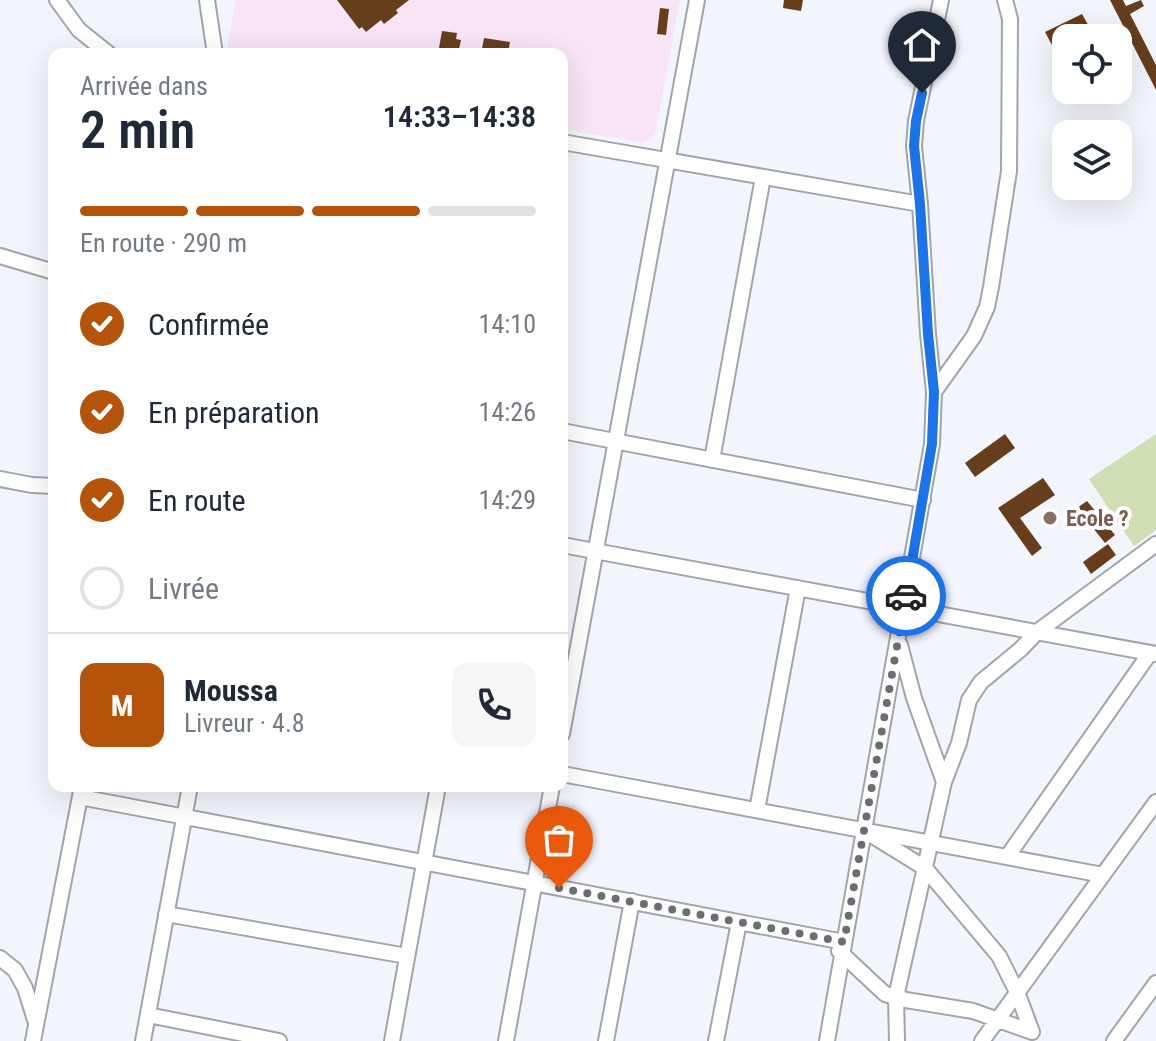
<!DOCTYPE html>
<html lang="fr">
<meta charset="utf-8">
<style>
:root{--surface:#fff;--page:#f6f6f7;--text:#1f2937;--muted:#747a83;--line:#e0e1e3;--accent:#b45309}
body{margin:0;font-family:"Roboto Condensed",sans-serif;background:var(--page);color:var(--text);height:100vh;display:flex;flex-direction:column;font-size:30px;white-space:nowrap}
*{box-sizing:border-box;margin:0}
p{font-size:26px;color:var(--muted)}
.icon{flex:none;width:44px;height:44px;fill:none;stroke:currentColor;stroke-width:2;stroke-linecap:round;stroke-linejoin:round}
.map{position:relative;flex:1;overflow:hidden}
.details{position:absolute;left:48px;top:48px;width:520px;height:744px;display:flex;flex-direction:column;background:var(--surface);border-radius:16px;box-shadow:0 8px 32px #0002}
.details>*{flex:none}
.tools{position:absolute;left:1052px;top:24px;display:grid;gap:16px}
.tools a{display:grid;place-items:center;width:80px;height:80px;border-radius:16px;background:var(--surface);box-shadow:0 8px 32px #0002;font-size:40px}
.pin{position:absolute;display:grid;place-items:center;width:68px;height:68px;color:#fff;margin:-82px -34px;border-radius:50% 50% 50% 0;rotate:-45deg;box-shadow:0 0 8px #0007}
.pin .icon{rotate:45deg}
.courier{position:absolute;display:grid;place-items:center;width:80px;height:80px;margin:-40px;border:6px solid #1a73e8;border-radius:50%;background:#fff;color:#222;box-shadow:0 2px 10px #0007}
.headline em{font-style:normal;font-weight:600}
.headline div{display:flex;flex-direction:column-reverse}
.headline{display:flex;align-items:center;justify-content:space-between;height:136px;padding:0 32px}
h1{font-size:52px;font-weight:600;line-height:60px}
.bar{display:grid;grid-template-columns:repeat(4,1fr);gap:12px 8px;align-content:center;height:96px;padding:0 32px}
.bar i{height:10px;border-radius:6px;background:var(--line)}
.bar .active{background:var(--accent)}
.bar p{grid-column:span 4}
.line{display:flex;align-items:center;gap:20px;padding:0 32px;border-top:2px solid var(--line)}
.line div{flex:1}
.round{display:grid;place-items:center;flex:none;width:84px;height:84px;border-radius:16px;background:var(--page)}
ol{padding:0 32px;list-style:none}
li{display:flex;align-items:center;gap:24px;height:88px}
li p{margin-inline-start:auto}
li .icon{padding:8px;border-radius:50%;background:var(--accent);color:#fff;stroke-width:4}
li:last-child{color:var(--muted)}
li i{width:44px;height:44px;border:4px solid var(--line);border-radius:50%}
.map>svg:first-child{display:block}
.medical{fill:#f7e4f5}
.green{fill:#d0deb3}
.building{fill:#663e1b}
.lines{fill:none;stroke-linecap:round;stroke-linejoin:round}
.minor-casing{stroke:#a1a5ab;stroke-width:18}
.minor{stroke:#fff;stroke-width:14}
.done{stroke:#6b6d71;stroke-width:8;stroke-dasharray:0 14.4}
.route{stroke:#1a73e8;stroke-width:10}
.education-dot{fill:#8d6e63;stroke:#fff;stroke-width:3}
.labels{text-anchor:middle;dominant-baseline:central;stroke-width:8;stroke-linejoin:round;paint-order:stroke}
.education-label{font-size:22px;font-weight:bold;fill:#785e54;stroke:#fff;text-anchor:start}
</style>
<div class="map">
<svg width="1156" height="1041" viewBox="0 0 1156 1041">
<rect width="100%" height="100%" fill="#f2f5fc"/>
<path class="medical" d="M 236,0 L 680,0 L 655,135 L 644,143 L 562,129 L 562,54 L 226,54 Z"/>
<path class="green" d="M 1156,434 L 1156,530 L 1134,546 L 1089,479 Z"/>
<path class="building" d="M 337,0 L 409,0 L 396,10 L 398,13 L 384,24 L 381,20 L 366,32 L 362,27 L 359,29 Z
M 784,0 L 803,0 L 801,11 L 783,8 Z
M 1110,0 L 1123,0 L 1126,6 L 1141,0 L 1144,6 L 1130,14 L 1156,65 L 1156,90 Z
M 660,8 L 669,9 L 666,35 L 657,34 Z
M 1082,14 L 1091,30 L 1075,38 L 1066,38 L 1066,42 L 1054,49 L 1045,32 Z
M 442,31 L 457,33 L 456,39 L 461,40 L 458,54 L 438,54 Z
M 484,38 L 510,42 L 508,54 L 481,54 Z
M 1005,434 L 1015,448 L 975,477 L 965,463 Z
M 1043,478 L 1055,495 L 1020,518 L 1042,548 L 1032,556 L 998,508 Z
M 1087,501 L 1115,535 L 1105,543 L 1077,508 Z
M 1108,544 L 1116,555 L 1091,574 L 1083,562 Z"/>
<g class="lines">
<g class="minor-casing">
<path id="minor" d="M 57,0 L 79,30 L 109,54
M 207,0 L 215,54
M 562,142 L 920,204
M 0,256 L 54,272
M 934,392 L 974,336 L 987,307 L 991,287 L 1009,171 L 1010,19 L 1005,0
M 562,431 L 923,500
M 712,460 L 763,177
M 0,479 L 32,485 L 54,486
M 562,545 L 1156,654
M 900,645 L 914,698 L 944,782
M 562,734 L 697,0
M 562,774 L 1103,875
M 80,797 L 844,942
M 757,810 L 798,588
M 1007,857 L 1150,653
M 166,914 L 407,956
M 839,951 L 885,994 L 906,1000 L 973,1011 L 1032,1032 L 1017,992 L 999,956 L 925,868 L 873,836
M 0,958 L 15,970 L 25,988 L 35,1020
M 148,1015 L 279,1041
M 33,1041 L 82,786
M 143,1041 L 190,786
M 392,1041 L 438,786
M 506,1041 L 552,786
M 606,1041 L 632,901
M 716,1041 L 739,922
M 827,1041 L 932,444 L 934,392 L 928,334 L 920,204 L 914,146 L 916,121 L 941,0
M 897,1041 L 896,997 L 944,782 L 959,743 L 969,700 L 981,682 L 1021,649 L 1037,632 L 1156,544
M 982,1041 L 1156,802
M 1114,1041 L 1156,983"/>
</g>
<use href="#minor" class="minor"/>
</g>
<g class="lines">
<path class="done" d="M 559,888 L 844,942 L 906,596"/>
<path class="route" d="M 906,596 L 932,444 L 934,392 L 928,334 L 920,204 L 914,146 L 916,121 L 922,93"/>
</g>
<circle class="education-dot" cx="1050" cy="518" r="8"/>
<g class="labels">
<g class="education-label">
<text x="1066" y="518">Ecole ?</text>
</g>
</g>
</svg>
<div class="tools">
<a><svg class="icon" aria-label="locate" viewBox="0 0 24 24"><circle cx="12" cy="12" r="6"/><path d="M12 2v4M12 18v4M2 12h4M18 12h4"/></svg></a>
<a><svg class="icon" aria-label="layers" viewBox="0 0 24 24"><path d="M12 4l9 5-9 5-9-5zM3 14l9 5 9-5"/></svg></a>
</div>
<div class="pin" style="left:559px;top:888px;background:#ea580c"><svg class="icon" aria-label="bag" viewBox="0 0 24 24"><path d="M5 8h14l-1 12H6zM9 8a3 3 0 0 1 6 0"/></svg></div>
<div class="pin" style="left:922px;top:93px;background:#1f2937"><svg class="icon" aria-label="home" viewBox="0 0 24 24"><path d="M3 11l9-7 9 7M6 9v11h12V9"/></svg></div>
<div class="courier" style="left:906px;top:596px"><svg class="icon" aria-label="car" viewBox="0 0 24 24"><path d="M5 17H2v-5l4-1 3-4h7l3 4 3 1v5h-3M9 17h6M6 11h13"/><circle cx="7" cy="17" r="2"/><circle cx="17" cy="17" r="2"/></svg></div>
<section class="details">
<div class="headline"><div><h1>2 min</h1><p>Arrivée dans</p></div><em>14:33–14:38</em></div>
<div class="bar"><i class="active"></i><i class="active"></i><i class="active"></i><i></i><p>En route · 290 m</p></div>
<ol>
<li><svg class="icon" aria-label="check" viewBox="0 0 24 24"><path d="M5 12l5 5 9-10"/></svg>Confirmée<p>14:10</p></li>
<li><svg class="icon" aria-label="check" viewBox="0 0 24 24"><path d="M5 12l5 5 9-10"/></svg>En préparation<p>14:26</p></li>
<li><svg class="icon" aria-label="check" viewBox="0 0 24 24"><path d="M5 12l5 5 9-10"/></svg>En route<p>14:29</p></li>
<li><i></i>Livrée</li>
</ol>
<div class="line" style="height:144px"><b class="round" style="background:var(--accent);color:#fff">M</b><div><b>Moussa</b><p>Livreur · 4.8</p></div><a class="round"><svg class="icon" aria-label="phone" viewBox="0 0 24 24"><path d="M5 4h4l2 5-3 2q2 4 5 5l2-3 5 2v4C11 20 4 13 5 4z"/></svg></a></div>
</section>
</div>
